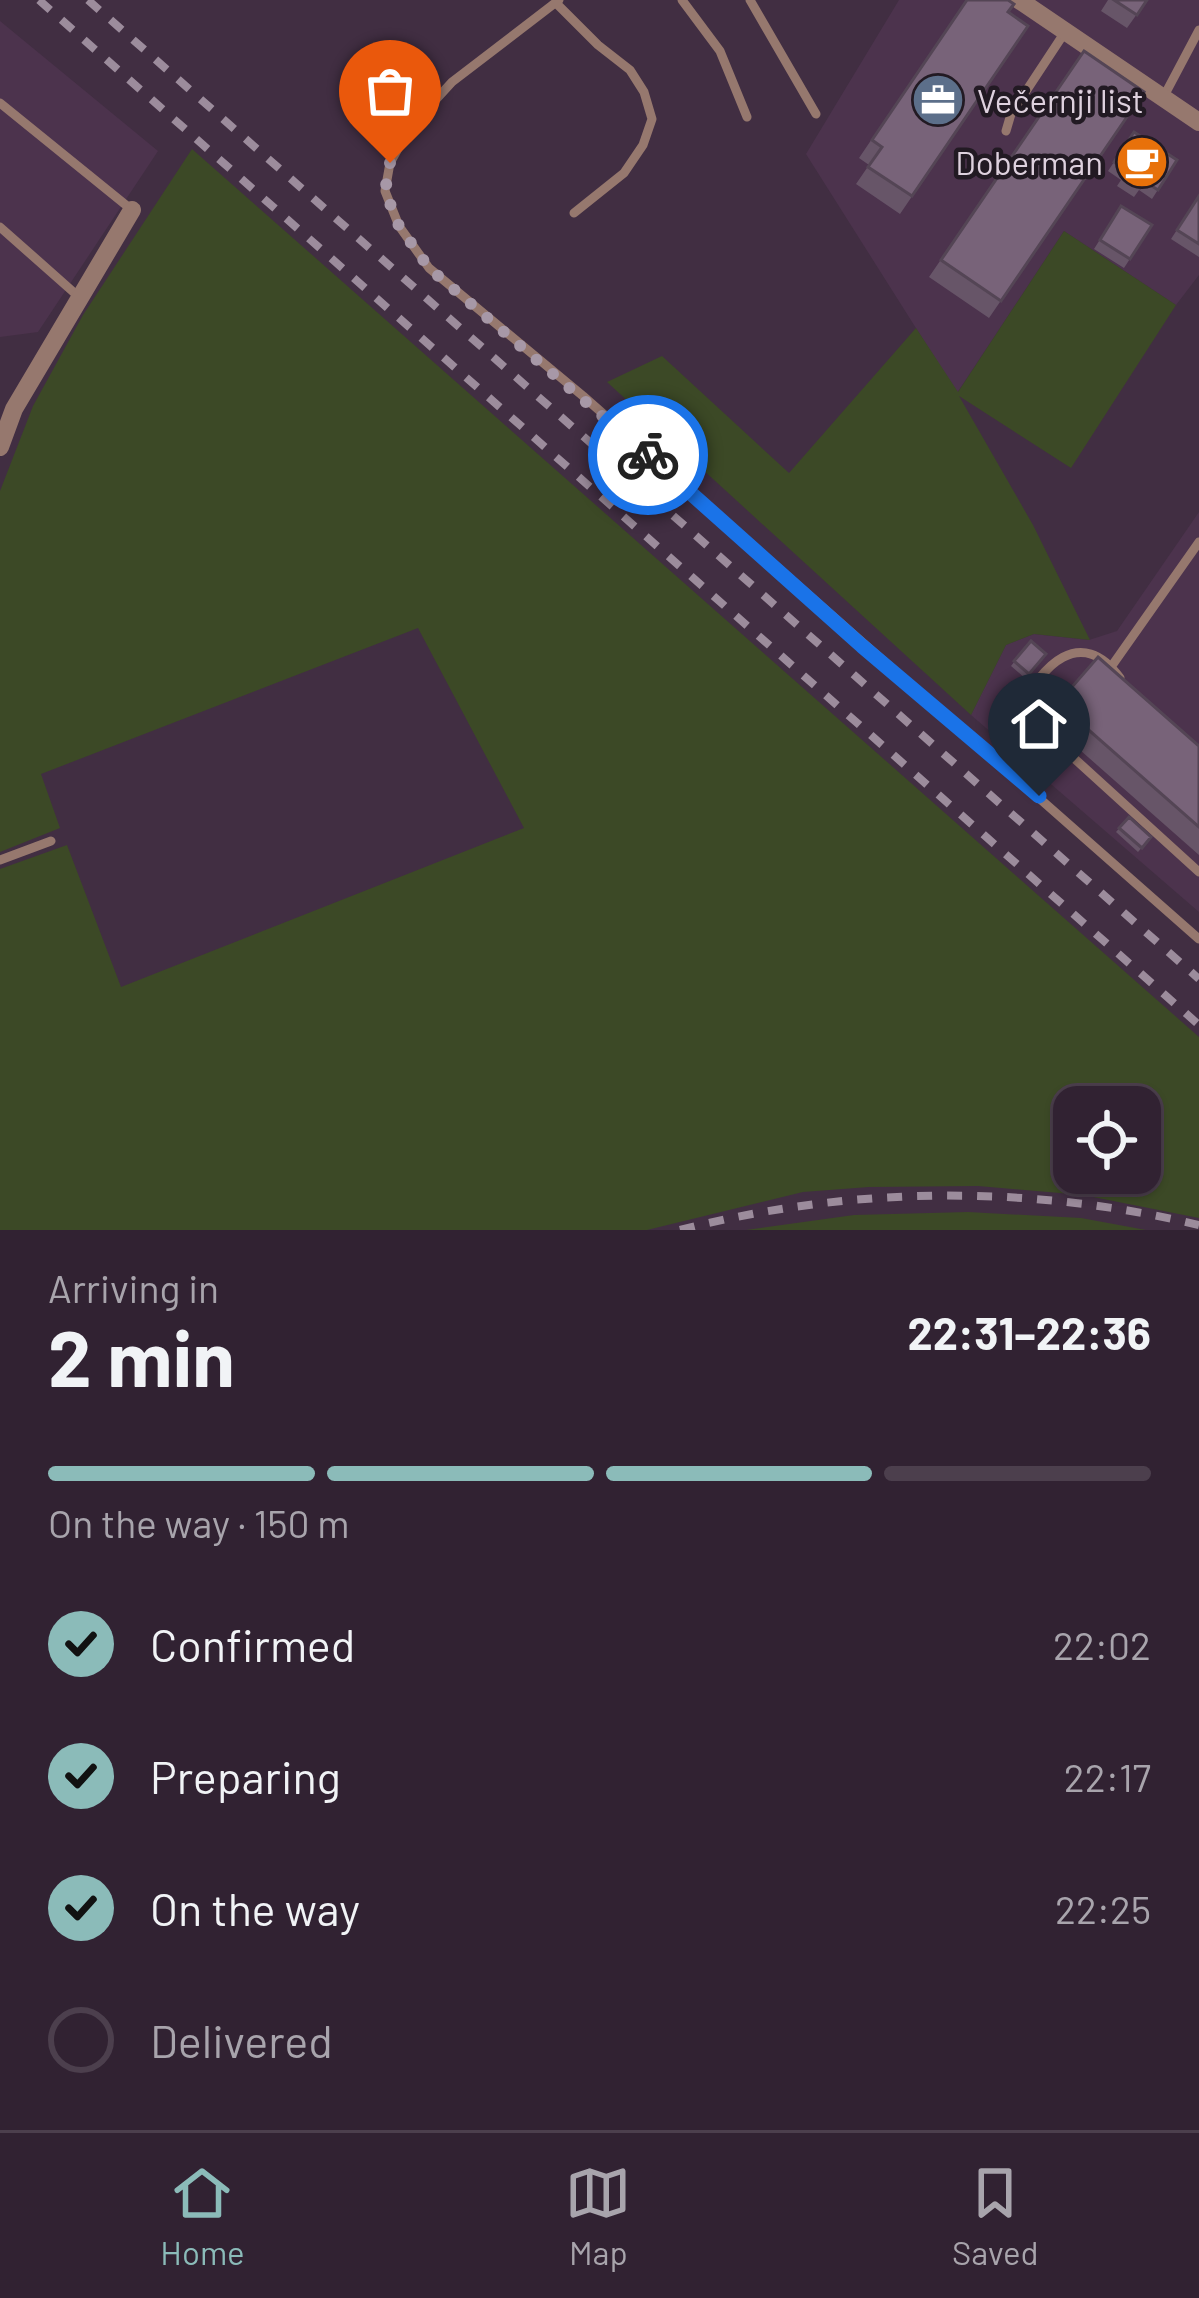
<!DOCTYPE html>
<meta charset="utf-8">
<style>
:root{--surface:#312232;--page:#392a3a;--text:#f1f3f6;--muted:#a8a4ac;--line:#4c3f4d;--accent:#8bbbb9}
body{margin:0;font-family:Barlow,sans-serif;background:var(--page);color:var(--text);height:100vh;display:flex;flex-direction:column;font-size:45px;white-space:nowrap}
*{box-sizing:border-box;margin:0}
p{font-size:39px;color:var(--muted)}
.icon{flex:none;width:66px;height:66px;fill:none;stroke:currentColor;stroke-width:2;stroke-linecap:round;stroke-linejoin:round}
.map{position:relative;height:1230px;overflow:hidden}
.side{display:flex;flex-direction:column;background:var(--surface);flex:1}
.side>*{flex:none}
.fabs{position:absolute;left:1053px;top:1086px;display:grid;gap:24px}
.fabs a{display:grid;place-items:center;width:108px;height:108px;border-radius:24px;background:var(--surface);box-shadow:0 3px 9px #0004,0 0 0 3px var(--line);font-size:60px}
.pin{position:absolute;display:grid;place-items:center;width:102px;height:102px;color:#fff;margin:-123px -51px;border-radius:50% 50% 50% 0;rotate:-45deg;box-shadow:0 0 12px #0007}
.pin .icon{rotate:45deg}
.courier{position:absolute;display:grid;place-items:center;width:120px;height:120px;margin:-60px;border:9px solid #1a73e8;border-radius:50%;background:#fff;color:#222;box-shadow:0 3px 15px #0007}
.headline em{font-style:normal;font-weight:700}
.headline div{display:flex;flex-direction:column-reverse}
.headline{display:flex;align-items:center;justify-content:space-between;height:204px;padding:0 48px}
h1{font-size:78px;font-weight:700;line-height:90px}
.bar{display:grid;grid-template-columns:repeat(4,1fr);gap:18px 12px;align-content:center;height:144px;padding:0 48px}
.bar i{height:15px;border-radius:9px;background:var(--line)}
.bar .on{background:var(--accent)}
.bar p{grid-column:span 4}
ol{padding:0 48px;list-style:none}
li{display:flex;align-items:center;gap:36px;height:132px}
li p{margin-inline-start:auto}
li .icon{padding:12px;border-radius:50%;background:var(--accent);color:#111;stroke-width:4}
li:last-child{color:var(--muted)}
li i{width:66px;height:66px;border:6px solid var(--line);border-radius:50%}
.tab-bar{display:flex;justify-content:space-around;align-items:center;height:168px;border-top:3px solid var(--line);background:var(--surface);font-size:33px;color:var(--muted)}
.tab-bar a{display:grid;justify-items:center;gap:6px}
.tab-bar .on{color:var(--accent)}
.map>svg:first-child{display:block}
.built{fill:#4c334d}
.green{fill:#3c4926;fill-rule:evenodd}
.lines{fill:none;stroke-linecap:round;stroke-linejoin:round}
.service{stroke:#96786e;stroke-width:9}
.minor{stroke:#96786e;stroke-width:18}
.rail{stroke:#9c8c9c;stroke-width:8;stroke-dasharray:15 15;stroke-linecap:butt}
.wall{fill:#675568}
.building{fill:#786379;stroke:#544555;stroke-width:3}
.done{stroke:#a798a7;stroke-width:12;stroke-dasharray:0 21.6}
.route{stroke:#1a73e8;stroke-width:15}
.labels{text-anchor:middle;dominant-baseline:central;stroke-width:9;stroke-linejoin:round;paint-order:stroke}
.poi-label{font-size:33px;fill:#ded1de;stroke:#221a23;text-anchor:start}
</style>
<div class="map">
<svg width="1199" height="1230" viewBox="0 0 1199 1230">
<rect width="100%" height="100%" fill="#412e42"/>
<path class="built" d="M 899,0 L 1199,0 L 1199,275 L 1176,305 L 1064,231 L 957,393 L 806,154 Z
M 0,21 L 158,151 L 38,332 L 0,337 Z
M 1199,512 L 1199,912 L 971,715 L 1006,645 L 1034,634 L 1089,640 L 1117,631 Z"/>
<path class="green" d="M 192,149 L 1199,1037 L 1199,1218 L 1083,1195 L 978,1186 L 869,1187 L 803,1192 L 647,1230 L 0,1230 L 0,869 L 67,845 L 121,987 L 524,828 L 418,628 L 41,774 L 60,828 L 0,852 L 0,491 L 33,406 L 83,315 ZM 1074,1107 L 1140,1107 L 1140,1173 L 1074,1173 Z
M 1064,231 L 1176,305 L 1071,468 L 959,396 L 1033,525 L 1090,640 L 1034,634 L 1006,645 L 971,715 L 607,382 L 662,356 L 789,473 L 916,328 L 958,392 Z
M 968,1212 L 1081,1218 L 1146,1230 L 746,1230 L 854,1215 Z"/>
<g class="lines">
<path class="service" d="M 559,0 L 452,82 L 409,129 L 390,163 L 385,191 L 399,226 L 429,268 L 583,396 L 1199,939
M 682,0 L 720,51 L 747,117
M 750,0 L 816,114
M 556,3 L 598,45 L 630,70 L 644,92 L 652,119 L 643,145 L 624,173 L 574,213
M 1163,98 L 1199,30
M 0,103 L 132,210
M 1006,131 L 1011,114 L 1065,32
M 0,227 L 79,297
M 1111,667 L 1199,542
M 1120,678 C 1081,624 1040,666 1021,710 L 1199,872
M 0,860 L 51,841"/>
<path class="minor" d="M 1019,0 L 1199,122
M 0,447 L 14,409 L 132,210"/>
<path class="rail" d="M 39,0 L 1199,1025
M 88,0 L 1199,979
M 680,1230 C 851,1186 1027,1184 1199,1225"/>
</g>
<path class="wall" d="M 966,0 L 1008,12 L 1028,26 L 900,214 L 856,184 L 869,165 L 859,158 Z
M 1108,0 L 1147,0 L 1127,28 L 1101,11 Z
M 1084,51 L 1144,92 L 989,318 L 929,277 Z
M 1134,132 L 1177,160 L 1152,199 L 1139,190 L 1134,197 L 1117,186 L 1121,180 L 1108,171 Z
M 1199,196 L 1199,257 L 1171,239 Z
M 1121,206 L 1152,225 L 1124,268 L 1094,249 Z
M 1031,641 L 1046,654 L 1026,679 L 1011,666 Z
M 1058,703 L 1199,746 L 1199,855 L 1046,720 Z
M 1129,817 L 1151,837 L 1138,852 L 1116,832 Z"/>
<path class="building" d="M 967,0 L 1008,0 L 1014,4 L 1008,12 L 1028,26 L 912,196 L 868,167 L 882,147 L 872,140 Z
M 1114,0 L 1147,0 L 1137,15 Z
M 1084,51 L 1144,92 L 1001,301 L 941,260 Z
M 1134,132 L 1177,160 L 1158,190 L 1144,181 L 1140,188 L 1123,177 L 1128,171 L 1114,162 Z
M 1199,196 L 1199,244 L 1177,230 Z
M 1121,206 L 1152,225 L 1130,259 L 1100,240 Z
M 1031,641 L 1046,654 L 1029,674 L 1014,661 Z
M 1098,657 L 1199,746 L 1199,827 L 1058,703 Z
M 1129,817 L 1151,837 L 1142,848 L 1119,828 Z"/>
<g class="lines">
<path class="done" d="M 390,163 L 385,191 L 399,226 L 429,268 L 648,455"/>
<path class="route" d="M 648,455 L 862,646 L 1039,796"/>
</g>
<defs>
<g id="office-disc" transform="scale(2.7)"><circle r="9.5" fill="#5c6f8a" stroke="#221a23"/><path d="M-6-3h4V-5.5h4V-3h4V5H-6ZM-1-4.5V-3h2v-1.5ZM-6 0V1H6V0Z" fill="#fff"/></g>
<g id="cafe-disc" transform="scale(2.7)"><circle r="9.5" fill="#e8710a" stroke="#221a23"/><path d="M-5.5-4.5H6V0H3Q3 3.5 0 3.5H-2.5Q-5.5 3.5-5.5 0ZM3-3.2v2h1.7v-2ZM-6 4.5H4V6H-6Z" fill="#fff"/></g>
</defs>
<g fill-rule="evenodd">
<use href="#office-disc" x="938" y="100"/>
<use href="#cafe-disc" x="1142" y="162"/>
</g>
<g class="labels">
<g class="poi-label">
<text x="977" y="100">Večernji list</text>
<text x="1103" y="162" text-anchor="end">Doberman</text>
</g>
</g>
</svg>
<div class="fabs">
<a><svg class="icon" aria-label="locate" viewBox="0 0 24 24"><circle cx="12" cy="12" r="6"/><path d="M12 2v4M12 18v4M2 12h4M18 12h4"/></svg></a>
</div>
<div class="pin" style="left:390px;top:163px;background:#ea580c"><svg class="icon" aria-label="bag" viewBox="0 0 24 24"><path d="M5 8h14l-1 12H6zM9 8a3 3 0 0 1 6 0"/></svg></div>
<div class="pin" style="left:1039px;top:796px;background:#1f2937"><svg class="icon" aria-label="home" viewBox="0 0 24 24"><path d="M3 11l9-7 9 7M6 9v11h12V9"/></svg></div>
<div class="courier" style="left:648px;top:455px"><svg class="icon" aria-label="bike" viewBox="0 0 24 24"><circle cx="6" cy="16" r="4"/><circle cx="18" cy="16" r="4"/><path d="M6 16l4-8h5l3 8M10 8l3 8H6M13 5h3"/></svg></div>
</div>
<section class="side">
<div class="headline"><div><h1>2 min</h1><p>Arriving in</p></div><em>22:31–22:36</em></div>
<div class="bar"><i class="on"></i><i class="on"></i><i class="on"></i><i></i><p>On the way · 150 m</p></div>
<ol>
<li><svg class="icon" aria-label="check" viewBox="0 0 24 24"><path d="M5 12l5 5 9-10"/></svg>Confirmed<p>22:02</p></li>
<li><svg class="icon" aria-label="check" viewBox="0 0 24 24"><path d="M5 12l5 5 9-10"/></svg>Preparing<p>22:17</p></li>
<li><svg class="icon" aria-label="check" viewBox="0 0 24 24"><path d="M5 12l5 5 9-10"/></svg>On the way<p>22:25</p></li>
<li><i></i>Delivered</li>
</ol>
</section>
<nav class="tab-bar">
<a class="on"><svg class="icon" aria-label="home" viewBox="0 0 24 24"><path d="M3 11l9-7 9 7M6 9v11h12V9"/></svg>Home</a>
<a><svg class="icon" aria-label="map" viewBox="0 0 24 24"><path d="M3 6l6-2 6 2 6-2v14l-6 2-6-2-6 2zM9 4v14M15 6v14"/></svg>Map</a>
<a><svg class="icon" aria-label="saved" viewBox="0 0 24 24"><path d="M7 4h10v16l-5-4-5 4z"/></svg>Saved</a>
</nav>
